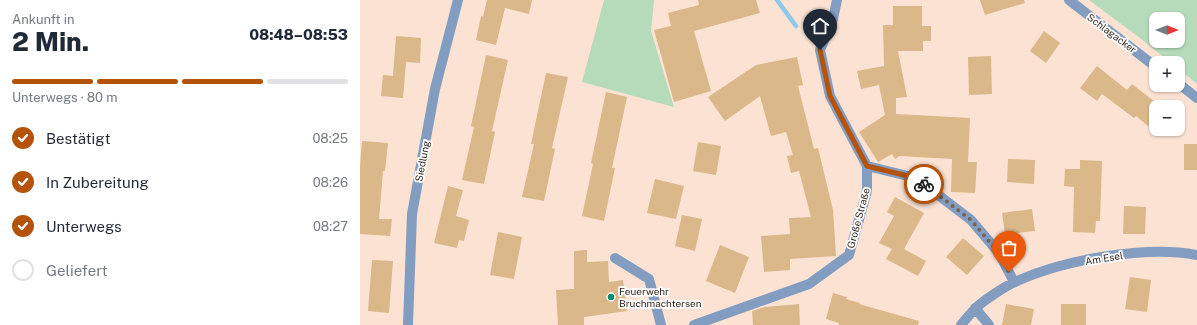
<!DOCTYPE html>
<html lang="de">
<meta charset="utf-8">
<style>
:root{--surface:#fff;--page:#f6f6f7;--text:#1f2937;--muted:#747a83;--line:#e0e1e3;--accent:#b45309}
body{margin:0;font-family:"Public Sans",sans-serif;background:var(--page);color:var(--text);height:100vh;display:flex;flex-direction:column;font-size:15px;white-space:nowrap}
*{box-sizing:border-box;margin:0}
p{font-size:13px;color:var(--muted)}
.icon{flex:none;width:22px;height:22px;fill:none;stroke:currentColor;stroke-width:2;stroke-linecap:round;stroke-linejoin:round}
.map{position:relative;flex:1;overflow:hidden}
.details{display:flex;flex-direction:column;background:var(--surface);width:360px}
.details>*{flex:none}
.needle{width:26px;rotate:90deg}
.tools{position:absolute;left:789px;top:12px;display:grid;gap:8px}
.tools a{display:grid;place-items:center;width:36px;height:36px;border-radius:8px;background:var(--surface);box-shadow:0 1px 3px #0004;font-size:20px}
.pin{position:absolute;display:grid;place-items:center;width:34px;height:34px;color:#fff;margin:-41px -17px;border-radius:50% 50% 50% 0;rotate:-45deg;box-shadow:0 0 4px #0007}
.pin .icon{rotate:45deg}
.courier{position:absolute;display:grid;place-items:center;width:40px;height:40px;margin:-20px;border:3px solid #b45309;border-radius:50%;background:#fff;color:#222;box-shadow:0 1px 5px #0007}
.summary em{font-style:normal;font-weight:800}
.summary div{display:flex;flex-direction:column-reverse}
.summary{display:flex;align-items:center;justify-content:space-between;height:68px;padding:0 12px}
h1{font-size:26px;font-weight:800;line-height:30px}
.bar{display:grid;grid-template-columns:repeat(4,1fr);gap:6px 4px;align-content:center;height:48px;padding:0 12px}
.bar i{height:5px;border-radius:3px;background:var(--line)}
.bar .active{background:var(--accent)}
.bar p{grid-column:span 4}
ol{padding:0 12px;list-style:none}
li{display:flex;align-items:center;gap:12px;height:44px}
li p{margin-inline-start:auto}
li .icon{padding:4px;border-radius:50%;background:var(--accent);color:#fff;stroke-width:4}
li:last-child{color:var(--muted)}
li i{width:22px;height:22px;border:2px solid var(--line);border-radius:50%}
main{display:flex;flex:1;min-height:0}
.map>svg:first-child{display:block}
.green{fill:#b5dbba;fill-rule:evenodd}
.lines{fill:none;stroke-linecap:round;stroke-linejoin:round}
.stream{stroke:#8fc8e8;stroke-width:4.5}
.building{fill:#dbb889}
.minor{stroke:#839dc1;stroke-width:10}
.done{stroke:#736359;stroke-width:4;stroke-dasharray:0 7.2}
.route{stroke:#b45309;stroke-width:5}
.poi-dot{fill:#138b6d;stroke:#fff;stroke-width:1.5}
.labels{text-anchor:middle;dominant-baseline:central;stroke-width:3.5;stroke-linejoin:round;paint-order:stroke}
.street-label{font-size:10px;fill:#2a1f18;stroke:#fff}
.poi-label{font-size:10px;fill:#2a1f18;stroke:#fff;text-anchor:start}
</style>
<main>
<section class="details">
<div class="summary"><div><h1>2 Min.</h1><p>Ankunft in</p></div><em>08:48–08:53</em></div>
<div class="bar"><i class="active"></i><i class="active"></i><i class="active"></i><i></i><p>Unterwegs · 80 m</p></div>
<ol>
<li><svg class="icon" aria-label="check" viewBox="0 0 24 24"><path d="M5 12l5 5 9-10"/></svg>Bestätigt<p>08:25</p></li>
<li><svg class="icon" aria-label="check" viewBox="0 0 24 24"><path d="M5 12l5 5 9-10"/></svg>In Zubereitung<p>08:26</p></li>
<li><svg class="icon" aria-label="check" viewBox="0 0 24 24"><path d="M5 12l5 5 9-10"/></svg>Unterwegs<p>08:27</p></li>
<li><i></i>Geliefert</li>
</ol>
</section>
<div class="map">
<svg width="837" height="325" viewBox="0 0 837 325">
<rect width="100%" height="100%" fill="#fbe2d3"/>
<path class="green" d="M 244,0 L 294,0 L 291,31 L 314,107 L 222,82 Z
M 729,0 L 837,0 L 837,84 L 818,68 L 818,63 L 811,63 L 780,38 ZM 796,19 L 818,19 L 818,41 L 796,41 Z"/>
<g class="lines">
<path class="stream" d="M 417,0 L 436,26"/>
</g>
<path class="building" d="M 127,0 L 172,0 L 169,14 L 145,8 L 136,45 L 116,40 L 121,16 L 123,17 Z
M 338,0 L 396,0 L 400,13 L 334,31 L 351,91 L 314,102 L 294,30 L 311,26 L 308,13 L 339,5 Z
M 620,0 L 664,0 L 665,3 L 625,15 Z
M 533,6 L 562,6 L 562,26 L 571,26 L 571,41 L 563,41 L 563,51 L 538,51 L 547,97 L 536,98 L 536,114 L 610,118 L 608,162 L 617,162 L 615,193 L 591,192 L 592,159 L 540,156 L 535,159 L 532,154 L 518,162 L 499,132 L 525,115 L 519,85 L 501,89 L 497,71 L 524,66 L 523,25 L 533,25 Z
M 684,31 L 700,43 L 686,63 L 670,51 Z
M 36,36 L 61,38 L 60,63 L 46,62 L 43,98 L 21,96 L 23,75 L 33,76 Z
M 126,55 L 148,60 L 132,131 L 135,132 L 124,184 L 102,180 L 114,127 L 111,126 Z
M 631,56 L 632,94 L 609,95 L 608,57 Z
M 437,57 L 443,85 L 438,86 L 454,149 L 458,148 L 473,210 L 476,256 L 430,259 L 430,270 L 404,272 L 401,236 L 430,234 L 429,218 L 451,217 L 439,171 L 431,173 L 427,156 L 433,155 L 426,132 L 411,136 L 400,96 L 365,121 L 348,97 L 396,65 Z
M 737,66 L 767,90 L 772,84 L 799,105 L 802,101 L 810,107 L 796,107 L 796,129 L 806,129 L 800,136 L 776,116 L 774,118 L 742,94 L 737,101 L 720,88 Z
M 186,73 L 208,77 L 192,148 L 195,149 L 184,201 L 162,197 L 174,144 L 171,144 Z
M 246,92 L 267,97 L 252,168 L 255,168 L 244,221 L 222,216 L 233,164 L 231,163 Z
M 2,141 L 28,143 L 25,171 L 23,171 L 19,219 L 32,219 L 30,236 L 0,234 L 0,167 Z
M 338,142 L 361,146 L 356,175 L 333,171 Z
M 824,144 L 837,144 L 837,170 L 824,170 Z
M 648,159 L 675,160 L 674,184 L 647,182 Z
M 720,160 L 742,161 L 740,221 L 736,221 L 735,233 L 713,232 L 714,187 L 704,186 L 705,169 L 720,169 Z
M 295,179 L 324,186 L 316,219 L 287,213 Z
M 88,186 L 103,190 L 96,216 L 109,220 L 104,241 L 99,240 L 97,248 L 74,243 Z
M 535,197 L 564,213 L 544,249 L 566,261 L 558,276 L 526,259 L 532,249 L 519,243 L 534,216 L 527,212 Z
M 764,206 L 786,207 L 785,234 L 763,234 Z
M 672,209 L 675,231 L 645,234 L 642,213 Z
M 322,215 L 342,219 L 335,251 L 315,246 Z
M 138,232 L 162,237 L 154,279 L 130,275 Z
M 603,238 L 624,256 L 607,275 L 586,257 Z
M 360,245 L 389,257 L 375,293 L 346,281 Z
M 227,250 L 227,262 L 248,261 L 249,282 L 263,280 L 267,311 L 224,317 L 224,325 L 198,325 L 196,290 L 214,289 L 214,251 Z
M 12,260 L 33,261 L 29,313 L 8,311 Z
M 770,277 L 791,280 L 787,312 L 765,309 Z
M 473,293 L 487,297 L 486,299 L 500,303 L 499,304 L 559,321 L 558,325 L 479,325 L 479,323 L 466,319 Z
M 439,304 L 440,325 L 393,325 L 392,311 L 405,307 Z
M 646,304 L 674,309 L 671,325 L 642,325 Z
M 701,304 L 726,304 L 726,325 L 701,325 Z"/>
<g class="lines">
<path class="minor" d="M 709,0 L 796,67
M 818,83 L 837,98
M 507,166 L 556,178 L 611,220 L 639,253 L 654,282
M 255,258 L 289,279 L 301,325
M 615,308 L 629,325
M 48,325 L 52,214 L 75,89 L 98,0
M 334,325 L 449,284 L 489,255 L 507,191 L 507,166 L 470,96 L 460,50 L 473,19 L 477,0
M 601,325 C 605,320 610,314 615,309 C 621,302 647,285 655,282 C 702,260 786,245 837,255"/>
</g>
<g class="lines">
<path class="done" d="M 564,184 L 611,220 L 639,253 L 649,272"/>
<path class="route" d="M 460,50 L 470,96 L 507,166 L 556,178 L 564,184"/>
</g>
<circle class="poi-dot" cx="251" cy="297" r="4"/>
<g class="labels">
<g class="street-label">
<text transform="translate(752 33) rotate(37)">Schlagacker</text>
<text transform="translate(62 161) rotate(-79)">Siedlung</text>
<text transform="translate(498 218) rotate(-75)">Große Straße</text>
<text transform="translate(744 258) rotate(-9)">Am Esel</text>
</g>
<g class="poi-label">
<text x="259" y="291">Feuerwehr<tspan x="259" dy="12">Bruchmachtersen</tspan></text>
</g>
</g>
</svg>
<div class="tools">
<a><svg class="needle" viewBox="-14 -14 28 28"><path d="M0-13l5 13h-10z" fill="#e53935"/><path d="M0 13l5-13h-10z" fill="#747a83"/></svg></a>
<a>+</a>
<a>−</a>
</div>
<div class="pin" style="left:649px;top:272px;background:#ea580c"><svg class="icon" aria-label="bag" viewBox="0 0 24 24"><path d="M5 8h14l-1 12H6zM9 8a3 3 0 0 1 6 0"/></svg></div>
<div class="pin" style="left:460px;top:50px;background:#1f2937"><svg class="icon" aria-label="home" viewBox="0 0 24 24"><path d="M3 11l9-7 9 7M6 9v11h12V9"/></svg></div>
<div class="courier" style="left:564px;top:184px"><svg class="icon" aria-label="bike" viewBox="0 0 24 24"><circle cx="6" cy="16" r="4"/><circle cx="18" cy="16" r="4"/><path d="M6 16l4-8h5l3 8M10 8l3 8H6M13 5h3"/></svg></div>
</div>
</main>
